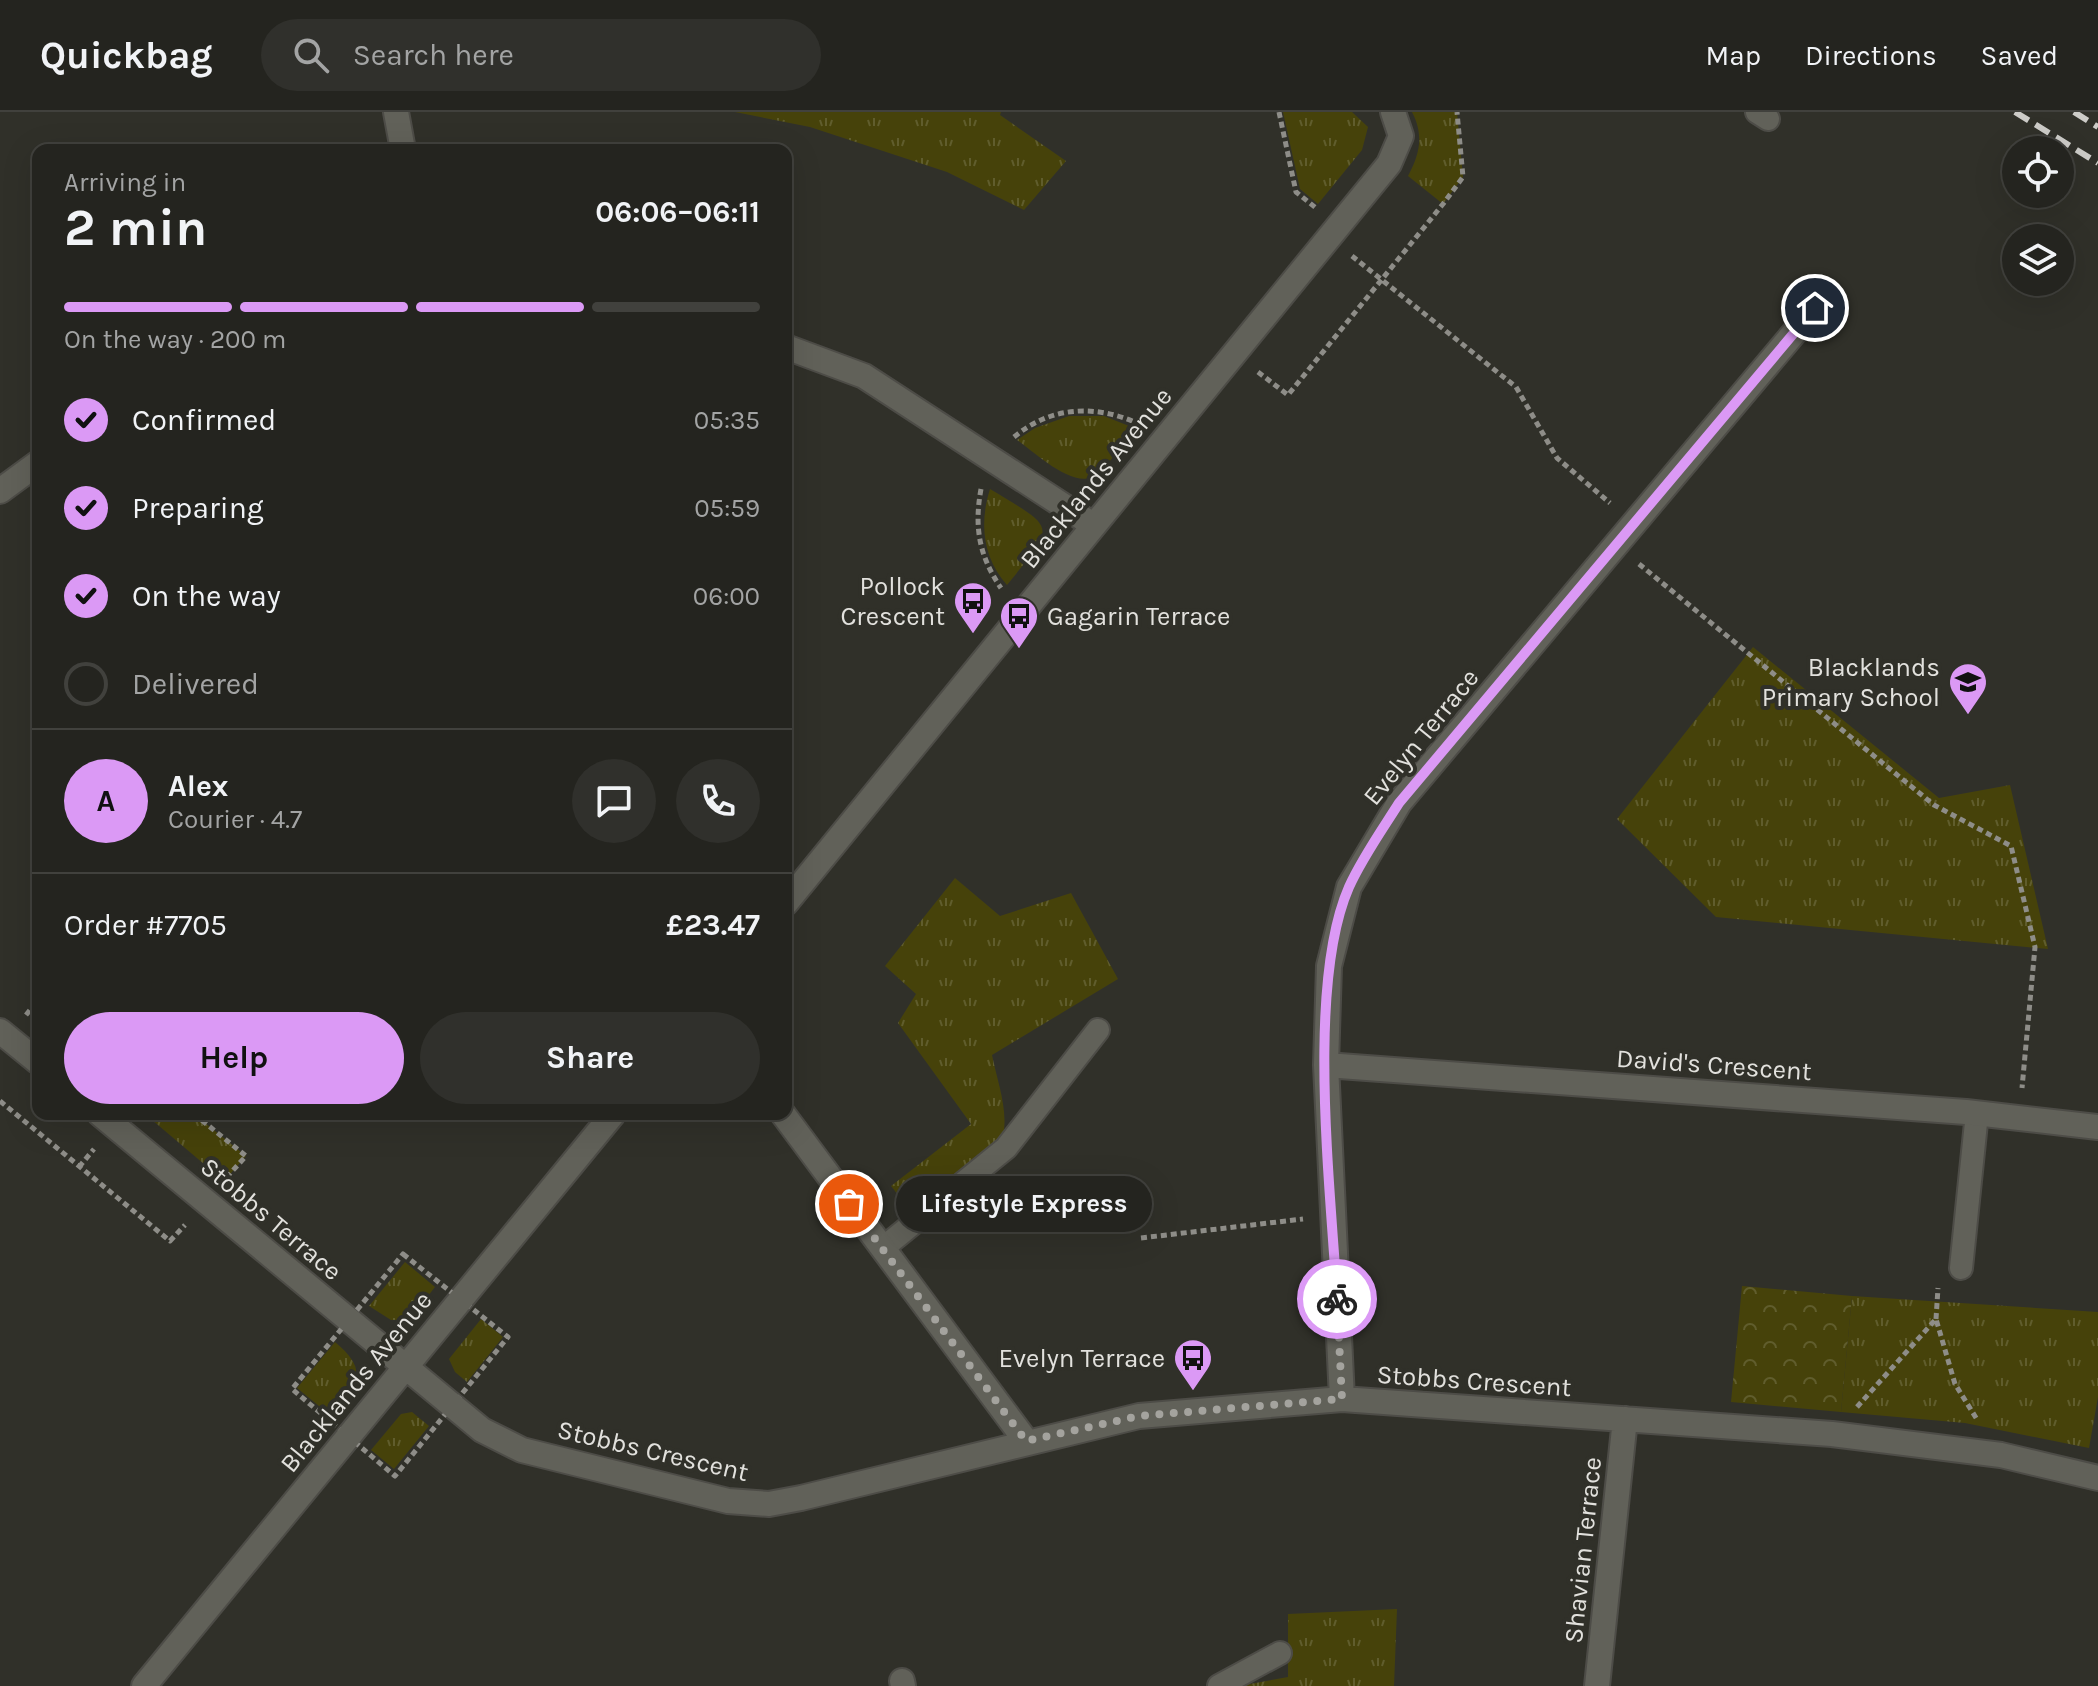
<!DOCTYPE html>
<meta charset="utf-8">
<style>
:root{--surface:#24241f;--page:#30302c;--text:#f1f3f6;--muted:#a3a4a4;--line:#41413d;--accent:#db99f5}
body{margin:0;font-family:Karla,sans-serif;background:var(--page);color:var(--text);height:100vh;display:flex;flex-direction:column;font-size:30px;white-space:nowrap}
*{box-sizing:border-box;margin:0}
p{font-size:26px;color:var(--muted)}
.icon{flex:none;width:44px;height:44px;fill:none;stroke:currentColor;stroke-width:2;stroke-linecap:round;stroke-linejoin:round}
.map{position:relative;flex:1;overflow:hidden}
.side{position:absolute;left:32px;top:32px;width:760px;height:976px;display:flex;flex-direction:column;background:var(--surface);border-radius:16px;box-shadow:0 8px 32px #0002,0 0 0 2px var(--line)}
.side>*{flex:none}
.buttons{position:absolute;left:2002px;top:24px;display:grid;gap:16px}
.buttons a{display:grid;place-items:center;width:72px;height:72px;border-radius:50%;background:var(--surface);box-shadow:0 8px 32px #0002,0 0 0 2px var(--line);font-size:40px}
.pin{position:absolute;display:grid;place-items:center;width:68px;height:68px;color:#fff;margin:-34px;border:4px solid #fff;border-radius:50%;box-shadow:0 2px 8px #0007}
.courier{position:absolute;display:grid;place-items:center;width:80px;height:80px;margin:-40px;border:6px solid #db99f5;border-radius:50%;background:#fff;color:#222;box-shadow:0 2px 10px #0007}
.bubble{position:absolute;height:56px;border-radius:28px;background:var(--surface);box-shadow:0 8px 32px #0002,0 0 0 2px var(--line);font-size:26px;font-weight:700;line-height:56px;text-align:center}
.head em{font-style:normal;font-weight:700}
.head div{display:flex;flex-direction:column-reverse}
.head{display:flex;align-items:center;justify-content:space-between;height:136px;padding:0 32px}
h1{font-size:52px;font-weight:700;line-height:60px}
.bar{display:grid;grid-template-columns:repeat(4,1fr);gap:12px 8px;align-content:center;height:96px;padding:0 32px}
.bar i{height:10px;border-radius:6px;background:var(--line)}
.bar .on{background:var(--accent)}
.bar p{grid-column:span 4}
.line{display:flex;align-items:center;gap:20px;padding:0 32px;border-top:2px solid var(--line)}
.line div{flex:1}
.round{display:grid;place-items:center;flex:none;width:84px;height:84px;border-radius:42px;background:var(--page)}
ol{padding:0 32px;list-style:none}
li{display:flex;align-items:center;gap:24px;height:88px}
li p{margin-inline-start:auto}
li .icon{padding:8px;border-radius:50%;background:var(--accent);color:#111;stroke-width:4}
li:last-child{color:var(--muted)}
li i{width:44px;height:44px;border:4px solid var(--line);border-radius:50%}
.primary-button{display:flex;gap:16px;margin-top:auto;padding:16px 32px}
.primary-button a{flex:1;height:92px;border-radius:48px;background:var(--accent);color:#111;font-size:32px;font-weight:700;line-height:92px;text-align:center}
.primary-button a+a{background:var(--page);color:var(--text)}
header{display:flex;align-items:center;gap:48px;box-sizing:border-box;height:112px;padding:0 40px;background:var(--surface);border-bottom:2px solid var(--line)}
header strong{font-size:38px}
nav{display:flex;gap:44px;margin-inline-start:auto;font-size:28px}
.search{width:560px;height:72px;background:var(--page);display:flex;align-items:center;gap:20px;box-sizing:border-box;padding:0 28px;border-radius:44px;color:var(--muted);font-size:30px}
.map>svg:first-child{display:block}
.grass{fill:url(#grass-tufts)}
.park{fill:url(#park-crowns)}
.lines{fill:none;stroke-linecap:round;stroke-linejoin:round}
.lane-casing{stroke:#4d4c47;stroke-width:26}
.street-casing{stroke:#4d4c47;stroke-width:28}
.path{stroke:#8e8d88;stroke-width:5;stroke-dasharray:6 4;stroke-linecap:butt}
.lane{stroke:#616159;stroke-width:22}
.street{stroke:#616159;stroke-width:24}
.rail{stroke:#cdccc8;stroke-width:6;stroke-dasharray:16 8;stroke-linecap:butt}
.done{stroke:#a4a39e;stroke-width:8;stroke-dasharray:0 14.4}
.route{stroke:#db99f5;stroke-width:10}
.labels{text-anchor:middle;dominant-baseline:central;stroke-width:8;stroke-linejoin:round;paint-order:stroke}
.street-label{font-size:26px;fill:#e2e1dd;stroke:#303029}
.poi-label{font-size:26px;fill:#e2e1dd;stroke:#303029;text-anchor:end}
</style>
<header>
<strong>Quickbag</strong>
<div class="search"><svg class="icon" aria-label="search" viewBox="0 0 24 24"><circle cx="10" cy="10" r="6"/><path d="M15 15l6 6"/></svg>Search here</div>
<nav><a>Map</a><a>Directions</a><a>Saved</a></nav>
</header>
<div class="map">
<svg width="2098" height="1574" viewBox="0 0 2098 1574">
<defs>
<pattern id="grass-tufts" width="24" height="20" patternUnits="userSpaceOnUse" patternTransform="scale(2)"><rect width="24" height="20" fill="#46420a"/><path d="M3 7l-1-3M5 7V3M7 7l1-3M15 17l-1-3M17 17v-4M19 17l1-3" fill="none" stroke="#605d2d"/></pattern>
<pattern id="park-crowns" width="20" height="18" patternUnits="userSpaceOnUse" patternTransform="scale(2)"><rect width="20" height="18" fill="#46420a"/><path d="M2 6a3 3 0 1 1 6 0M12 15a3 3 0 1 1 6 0" fill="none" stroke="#605d2d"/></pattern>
</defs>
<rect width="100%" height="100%" fill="#303029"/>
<path class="grass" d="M 735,0 L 1001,0 L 1000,3 L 1066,49 L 1024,98 L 947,60 L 810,15 Z
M 1283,0 L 1352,0 L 1368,15 L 1362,38 L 1318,92 L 1300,77 Z
M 1412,0 L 1457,0 L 1463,65 L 1443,92 L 1408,64 C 1420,42 1424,23 1412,0 Z
M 1069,304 L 1104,304 L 1134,316 C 1123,330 1112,349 1099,361 C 1077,382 1035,340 1017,328 L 1035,316 Z
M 990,377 C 1058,418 1056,412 1007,473 C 983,446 979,412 990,377 Z
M 1753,535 L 1939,686 L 2010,673 L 2048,837 L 1716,805 L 1617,707 Z
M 955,766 L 1000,804 L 1071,781 L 1118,867 L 992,943 C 997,969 1012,1007 1000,1032 L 913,1102 L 891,1074 L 971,1012 L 898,911 L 916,882 L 885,854 Z
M 145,1002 L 194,1002 L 246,1044 L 224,1069 Z
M 405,1150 L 435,1175 L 409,1208 L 391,1208 L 369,1194 Z
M 1852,1184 L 2098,1200 L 2098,1285 L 2089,1336 L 1965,1311 L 1841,1300 Z
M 481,1207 L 503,1225 L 467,1270 L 455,1260 L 449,1247 Z
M 335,1230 C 372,1261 355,1273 330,1303 L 297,1276 Z
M 412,1300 L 429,1314 L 394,1357 L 371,1338 L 401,1302 Z
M 1397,1497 L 1394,1574 L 1239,1574 L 1288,1565 L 1288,1502 Z"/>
<path class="park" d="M 1742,1174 L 1852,1184 L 1841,1300 L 1731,1290 Z"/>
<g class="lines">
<g class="lane-casing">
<path id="lane" d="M 1757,0 L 1768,7
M 883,1136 L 1006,1036 L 1098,918
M 1961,1156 L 1977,1001
M 1219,1574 L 1280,1541"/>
</g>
<g class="street-casing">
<path id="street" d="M 396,0 L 403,38
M 786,235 L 864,264 L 1093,413
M 0,379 L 38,351
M 786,791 L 1389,52 L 1401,24 L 1393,0
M 0,919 L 38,950
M 1326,953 L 1966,1000 L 2098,1015
M 100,1002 L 482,1318 L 522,1338 L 728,1389 L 769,1392 L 801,1386 L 1139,1304 L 1342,1287 L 1832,1322 L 2001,1343 L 2098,1366
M 783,1002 L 1026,1329
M 1342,1287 L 1326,953 L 1329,854 L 1349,775 L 1399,691 L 1815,196
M 902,1569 L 903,1574
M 144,1574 L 613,1002
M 1597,1574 L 1625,1307"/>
</g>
<path class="path" d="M 1279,0 L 1296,80 L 1316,96
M 1352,144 L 1516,275 L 1557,346 L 1610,391
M 1258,260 L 1288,283 L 1443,92 L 1463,65 L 1457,0
M 1014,325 C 1051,294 1096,292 1139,312
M 981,377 C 974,415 979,444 1001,476
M 1639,452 L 1934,693 L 2011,734 L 2035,835 L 2022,976
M 26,903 L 38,888
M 0,989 L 170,1129 L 185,1113
M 194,1002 L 246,1044 L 226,1066
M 79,1055 L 94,1037
M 1141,1126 L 1303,1107
M 403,1142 L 508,1225 L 395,1364 L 292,1277 Z
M 1936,1207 L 1938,1176
M 1857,1295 L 1936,1207 L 1955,1272 L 1978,1309"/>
<use href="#lane" class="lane"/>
<use href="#street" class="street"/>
<path class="rail" d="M 2015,0 L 2098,51
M 2074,0 L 2098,15"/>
</g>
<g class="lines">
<path class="done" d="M 849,1092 L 1026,1329 L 1139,1304 L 1342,1287 L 1337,1187"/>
<path class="route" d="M 1337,1187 C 1331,1078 1306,873 1349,775 C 1362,746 1382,718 1399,691 L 1815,196"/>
</g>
<defs>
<g id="bus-pin" transform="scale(2)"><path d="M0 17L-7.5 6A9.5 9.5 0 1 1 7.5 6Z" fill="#db99f5" stroke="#303029"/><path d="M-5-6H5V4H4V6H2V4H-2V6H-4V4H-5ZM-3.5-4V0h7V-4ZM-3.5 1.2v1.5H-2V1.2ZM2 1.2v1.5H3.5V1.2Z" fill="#111"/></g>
<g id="school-pin" transform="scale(2)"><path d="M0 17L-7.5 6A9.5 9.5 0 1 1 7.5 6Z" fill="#db99f5" stroke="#303029"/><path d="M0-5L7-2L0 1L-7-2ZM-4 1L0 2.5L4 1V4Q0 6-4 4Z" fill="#111"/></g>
</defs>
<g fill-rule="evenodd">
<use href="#bus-pin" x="973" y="489"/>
<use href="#bus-pin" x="1019" y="504"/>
<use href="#school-pin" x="1968" y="570"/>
<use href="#bus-pin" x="1193" y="1246"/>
</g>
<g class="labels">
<g class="street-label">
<text transform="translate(1096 366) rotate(-51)">Blacklands Avenue</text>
<text transform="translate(1421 625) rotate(-51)">Evelyn Terrace</text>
<text transform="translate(1714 953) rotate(4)">David's Crescent</text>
<text transform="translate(271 1107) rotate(40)">Stobbs Terrace</text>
<text transform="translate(1474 1269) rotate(4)">Stobbs Crescent</text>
<text transform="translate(356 1270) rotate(-51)">Blacklands Avenue</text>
<text transform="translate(653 1339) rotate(13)">Stobbs Crescent</text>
<text transform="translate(1583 1438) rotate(-84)">Shavian Terrace</text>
</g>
<g class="poi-label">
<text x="945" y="474">Pollock<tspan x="945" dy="30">Crescent</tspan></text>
<text x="1047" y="504" text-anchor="start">Gagarin Terrace</text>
<text x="1940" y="555">Blacklands<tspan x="1940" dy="30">Primary School</tspan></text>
<text x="1165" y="1246">Evelyn Terrace</text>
</g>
</g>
</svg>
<div class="buttons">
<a><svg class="icon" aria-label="locate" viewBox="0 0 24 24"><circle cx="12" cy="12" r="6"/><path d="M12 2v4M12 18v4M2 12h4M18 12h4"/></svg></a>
<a><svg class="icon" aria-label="layers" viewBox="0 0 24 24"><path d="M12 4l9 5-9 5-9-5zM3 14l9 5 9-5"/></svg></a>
</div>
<div class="pin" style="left:849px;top:1092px;background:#ea580c"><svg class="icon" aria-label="bag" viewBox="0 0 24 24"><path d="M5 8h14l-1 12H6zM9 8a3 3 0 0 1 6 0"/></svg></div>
<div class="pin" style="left:1815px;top:196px;background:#1f2937"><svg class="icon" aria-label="home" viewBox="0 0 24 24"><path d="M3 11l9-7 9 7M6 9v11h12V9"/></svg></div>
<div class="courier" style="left:1337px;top:1187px"><svg class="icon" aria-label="bike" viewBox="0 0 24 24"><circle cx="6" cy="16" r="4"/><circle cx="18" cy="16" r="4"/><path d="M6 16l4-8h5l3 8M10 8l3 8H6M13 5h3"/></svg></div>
<div class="bubble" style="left:896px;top:1064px;width:256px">Lifestyle Express</div>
<section class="side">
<div class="head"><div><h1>2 min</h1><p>Arriving in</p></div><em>06:06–06:11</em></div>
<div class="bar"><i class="on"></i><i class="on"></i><i class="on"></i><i></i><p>On the way · 200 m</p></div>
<ol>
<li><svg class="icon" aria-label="check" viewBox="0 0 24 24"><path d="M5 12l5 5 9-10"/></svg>Confirmed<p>05:35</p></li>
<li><svg class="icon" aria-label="check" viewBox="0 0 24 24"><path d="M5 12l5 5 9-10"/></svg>Preparing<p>05:59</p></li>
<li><svg class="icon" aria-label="check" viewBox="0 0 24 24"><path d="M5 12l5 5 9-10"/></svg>On the way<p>06:00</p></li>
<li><i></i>Delivered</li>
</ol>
<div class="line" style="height:144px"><b class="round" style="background:var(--accent);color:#111">A</b><div><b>Alex</b><p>Courier · 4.7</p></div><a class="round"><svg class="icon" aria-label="chat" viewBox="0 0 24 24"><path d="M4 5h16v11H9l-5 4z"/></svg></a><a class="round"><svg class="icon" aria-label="phone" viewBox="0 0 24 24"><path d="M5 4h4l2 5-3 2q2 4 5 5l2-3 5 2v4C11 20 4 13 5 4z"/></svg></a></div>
<div class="line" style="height:104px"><div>Order #7705</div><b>£23.47</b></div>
<div class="primary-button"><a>Help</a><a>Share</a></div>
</section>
</div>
